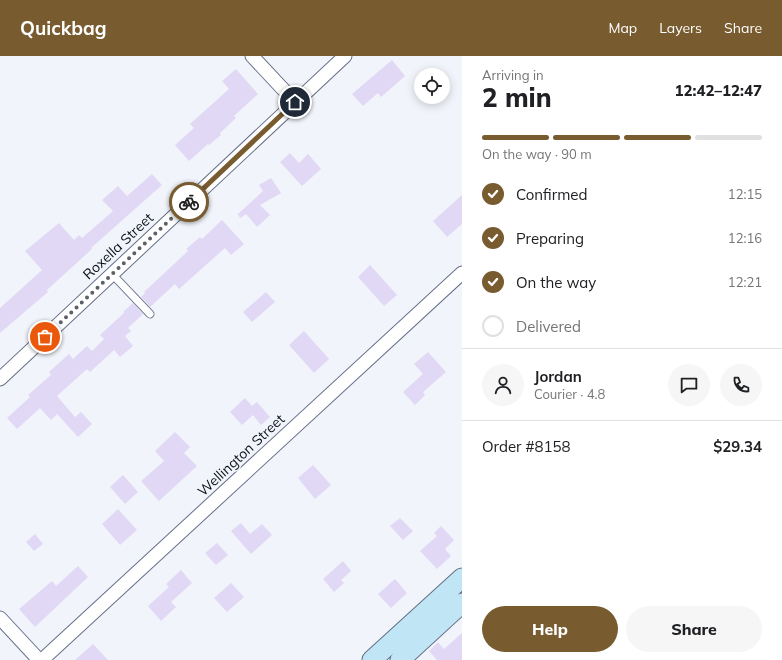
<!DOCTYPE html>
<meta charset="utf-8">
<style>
:root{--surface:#fff;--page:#f6f6f6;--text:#202124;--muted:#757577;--line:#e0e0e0;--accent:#785b2f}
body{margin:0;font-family:Mulish,sans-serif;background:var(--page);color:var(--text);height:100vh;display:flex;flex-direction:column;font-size:15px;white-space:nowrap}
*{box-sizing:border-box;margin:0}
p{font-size:13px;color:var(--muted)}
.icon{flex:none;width:22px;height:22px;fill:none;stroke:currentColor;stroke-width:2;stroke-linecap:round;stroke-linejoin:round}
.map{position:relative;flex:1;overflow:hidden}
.drawer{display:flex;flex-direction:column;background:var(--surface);width:320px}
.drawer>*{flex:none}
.tools{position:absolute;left:414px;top:12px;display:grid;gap:8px}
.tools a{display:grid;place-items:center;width:36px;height:36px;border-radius:50%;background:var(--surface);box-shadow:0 2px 10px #0003;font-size:20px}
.pin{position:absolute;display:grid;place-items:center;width:34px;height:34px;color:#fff;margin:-17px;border:2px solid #fff;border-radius:50%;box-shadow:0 1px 4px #0007}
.courier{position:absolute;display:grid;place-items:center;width:40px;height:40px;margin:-20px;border:3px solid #785b2f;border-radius:50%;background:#fff;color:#222;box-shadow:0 1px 5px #0007}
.headline em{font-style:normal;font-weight:800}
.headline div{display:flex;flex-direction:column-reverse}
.headline{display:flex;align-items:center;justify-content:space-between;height:68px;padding:0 20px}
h1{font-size:26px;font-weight:800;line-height:30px}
.bar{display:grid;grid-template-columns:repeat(4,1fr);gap:6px 4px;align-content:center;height:48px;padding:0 20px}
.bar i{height:5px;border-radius:3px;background:var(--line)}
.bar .current{background:var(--accent)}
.bar p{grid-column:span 4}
.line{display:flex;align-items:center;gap:10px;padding:0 20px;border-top:1px solid var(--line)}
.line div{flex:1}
.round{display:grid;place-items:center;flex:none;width:42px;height:42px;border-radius:21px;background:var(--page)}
ol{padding:0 20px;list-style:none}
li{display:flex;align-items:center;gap:12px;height:44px}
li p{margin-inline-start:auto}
li .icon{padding:4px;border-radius:50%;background:var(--accent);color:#fff;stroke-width:4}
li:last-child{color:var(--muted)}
li i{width:22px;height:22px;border:2px solid var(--line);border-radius:50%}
.button{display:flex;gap:8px;margin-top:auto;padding:8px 20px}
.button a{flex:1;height:46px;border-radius:24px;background:var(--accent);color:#fff;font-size:16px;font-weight:800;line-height:46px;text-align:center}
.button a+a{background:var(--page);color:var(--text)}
header{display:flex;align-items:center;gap:24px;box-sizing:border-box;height:56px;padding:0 20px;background:var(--accent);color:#fff}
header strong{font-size:19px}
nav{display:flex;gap:22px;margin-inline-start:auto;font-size:14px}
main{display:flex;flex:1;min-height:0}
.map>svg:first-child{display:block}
.building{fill:#e1d8f5}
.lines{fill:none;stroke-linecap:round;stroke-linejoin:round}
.service-casing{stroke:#646f87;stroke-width:9}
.minor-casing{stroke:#646f87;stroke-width:15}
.secondary-casing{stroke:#646f87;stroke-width:21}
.service{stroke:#fff;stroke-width:7}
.minor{stroke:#fff;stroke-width:13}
.secondary{stroke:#c0e6f5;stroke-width:19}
.done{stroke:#5c6068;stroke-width:4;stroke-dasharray:0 7.2}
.route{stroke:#785b2f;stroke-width:5}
.labels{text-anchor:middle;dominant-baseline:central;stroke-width:3;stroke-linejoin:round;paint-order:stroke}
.street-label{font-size:14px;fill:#0c1019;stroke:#f1f4fa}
</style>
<header>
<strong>Quickbag</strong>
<nav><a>Map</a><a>Layers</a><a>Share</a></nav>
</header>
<main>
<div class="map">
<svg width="462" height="604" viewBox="0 0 462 604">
<rect width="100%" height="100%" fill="#f1f4fa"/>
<path class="building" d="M 392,4 L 405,20 L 381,41 L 378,37 L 363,50 L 352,38 Z
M 236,13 L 258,38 L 234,60 L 236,62 L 220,77 L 221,79 L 209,89 L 208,88 L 189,105 L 175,89 L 194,72 L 190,68 L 229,33 L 222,25 Z
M 290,97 L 299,107 L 308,98 L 321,113 L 302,130 L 280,106 Z
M 152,118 L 162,129 L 91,192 L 92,193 L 47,234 L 48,236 L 0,277 L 0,252 L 42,214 L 25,195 L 59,167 L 74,184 L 79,179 L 82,182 L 113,155 L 102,144 L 118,130 L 127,140 Z
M 271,122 L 281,137 L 260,149 L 270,159 L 257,171 L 246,158 L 240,162 L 238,158 L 263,135 L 259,129 Z
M 462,139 L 462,168 L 447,181 L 433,165 Z
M 222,164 L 244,188 L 231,199 L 225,192 L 179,233 L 175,228 L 150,251 L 141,241 L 145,237 L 144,236 L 188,195 L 186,193 L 200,181 L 202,183 Z
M 370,209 L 397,239 L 384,250 L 358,221 Z
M 266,236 L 275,246 L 252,266 L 243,256 Z
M 133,247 L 143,258 L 128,272 L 131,275 L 125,280 L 133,290 L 120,301 L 114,294 L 90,316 L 87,313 L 57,340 L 75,361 L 81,356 L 92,368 L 78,381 L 57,358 L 51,364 L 40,352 L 17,373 L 7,362 L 30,341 L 28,339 L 51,319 L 49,316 L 69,298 L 73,303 L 87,290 L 92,295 L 104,283 L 100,279 L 124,257 L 123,256 Z
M 304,275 L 329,303 L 314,317 L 289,289 Z
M 428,296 L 446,316 L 423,336 L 425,339 L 415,349 L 403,336 L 423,318 L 414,308 Z
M 245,342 L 252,350 L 257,346 L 270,361 L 261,369 L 253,359 L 242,369 L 230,356 Z
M 175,376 L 190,391 L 184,397 L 197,410 L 159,445 L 141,425 L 164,405 L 155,395 Z
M 313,409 L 331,429 L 315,443 L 298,422 Z
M 123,419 L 138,436 L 125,448 L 110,431 Z
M 118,453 L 137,474 L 120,489 L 102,468 Z
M 400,462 L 413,475 L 403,484 L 390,470 Z
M 241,467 L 250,478 L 262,468 L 272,479 L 251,498 L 231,475 Z
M 441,470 L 454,484 L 445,493 L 451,500 L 437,513 L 420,495 L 437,480 L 434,477 Z
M 35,478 L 43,488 L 34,495 L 26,486 Z
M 217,487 L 228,499 L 216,509 L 205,497 Z
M 343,505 L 351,515 L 341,524 L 344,527 L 334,536 L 323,523 Z
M 78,510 L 88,521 L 35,571 L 19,553 L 52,525 L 56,530 Z
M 181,514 L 192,527 L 171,546 L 176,551 L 161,565 L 148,550 L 169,531 L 166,528 Z
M 395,523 L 407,537 L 391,552 L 378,538 Z
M 231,527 L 244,541 L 227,556 L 214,542 Z
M 462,577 L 462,604 L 437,604 L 429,595 L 438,586 L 444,593 Z
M 93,588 L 108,604 L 75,604 Z"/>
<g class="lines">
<g class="service-casing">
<path id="service" d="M 112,218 L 150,258"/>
</g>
<g class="minor-casing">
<path id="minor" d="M 252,0 L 295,46
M 0,323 L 345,0
M 0,562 L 39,604
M 42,604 L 462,217"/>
</g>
<g class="secondary-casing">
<path id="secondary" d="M 372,604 L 462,522
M 400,604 L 462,547"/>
</g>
<use href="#service" class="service"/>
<use href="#minor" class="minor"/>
<use href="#secondary" class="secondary"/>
</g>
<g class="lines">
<path class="done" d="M 45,281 L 189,146"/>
<path class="route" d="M 189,146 L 295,46"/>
</g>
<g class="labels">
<g class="street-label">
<text transform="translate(118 190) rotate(-43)">Roxella Street</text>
<text transform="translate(241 399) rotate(-43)">Wellington Street</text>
</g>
</g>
</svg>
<div class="tools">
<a><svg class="icon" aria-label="locate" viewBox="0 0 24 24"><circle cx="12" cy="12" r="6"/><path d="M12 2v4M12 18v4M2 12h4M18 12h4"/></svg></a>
</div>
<div class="pin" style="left:45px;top:281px;background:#ea580c"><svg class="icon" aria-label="bag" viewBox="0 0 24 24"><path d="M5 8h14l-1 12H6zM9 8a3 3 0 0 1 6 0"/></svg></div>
<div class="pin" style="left:295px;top:46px;background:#1f2937"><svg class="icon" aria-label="home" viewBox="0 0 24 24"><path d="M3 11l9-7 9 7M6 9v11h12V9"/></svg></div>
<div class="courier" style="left:189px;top:146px"><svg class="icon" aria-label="bike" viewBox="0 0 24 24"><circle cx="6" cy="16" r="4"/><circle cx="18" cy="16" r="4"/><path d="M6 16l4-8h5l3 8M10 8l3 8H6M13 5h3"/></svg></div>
</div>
<section class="drawer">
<div class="headline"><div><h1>2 min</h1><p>Arriving in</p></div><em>12:42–12:47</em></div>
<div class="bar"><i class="current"></i><i class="current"></i><i class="current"></i><i></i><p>On the way · 90 m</p></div>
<ol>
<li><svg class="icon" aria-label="check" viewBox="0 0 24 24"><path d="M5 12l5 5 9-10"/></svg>Confirmed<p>12:15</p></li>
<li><svg class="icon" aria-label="check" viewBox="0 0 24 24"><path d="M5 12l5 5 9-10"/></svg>Preparing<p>12:16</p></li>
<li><svg class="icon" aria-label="check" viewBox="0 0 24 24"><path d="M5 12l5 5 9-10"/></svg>On the way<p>12:21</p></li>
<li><i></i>Delivered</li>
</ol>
<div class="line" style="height:72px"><a class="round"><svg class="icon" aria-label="person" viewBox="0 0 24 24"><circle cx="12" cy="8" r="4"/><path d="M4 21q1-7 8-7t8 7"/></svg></a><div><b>Jordan</b><p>Courier · 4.8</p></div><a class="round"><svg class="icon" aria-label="chat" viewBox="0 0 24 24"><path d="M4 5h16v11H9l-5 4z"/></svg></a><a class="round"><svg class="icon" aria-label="phone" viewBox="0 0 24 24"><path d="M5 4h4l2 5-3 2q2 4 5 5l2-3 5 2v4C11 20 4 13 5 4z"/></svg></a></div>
<div class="line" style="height:52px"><div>Order #8158</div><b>$29.34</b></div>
<div class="button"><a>Help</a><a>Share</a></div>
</section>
</main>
